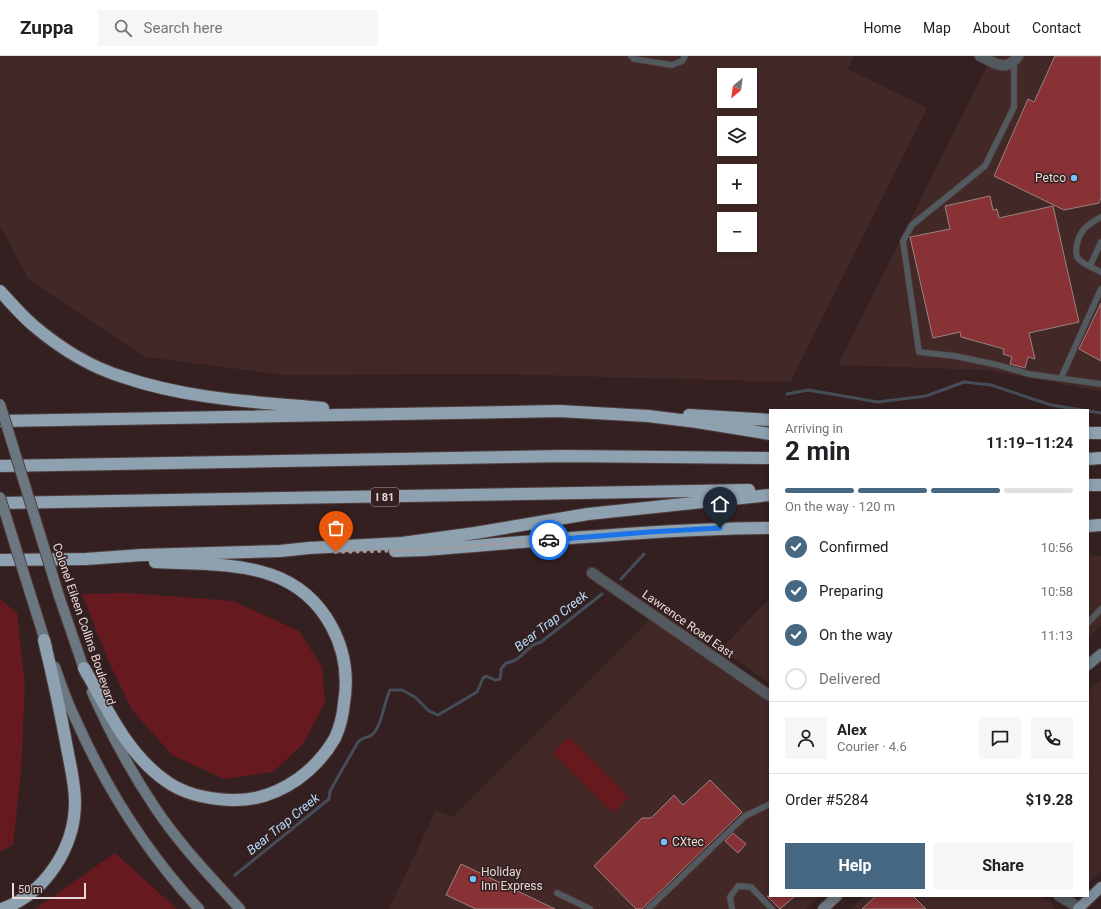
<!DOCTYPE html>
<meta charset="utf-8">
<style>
:root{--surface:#fff;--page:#f6f6f6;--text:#202124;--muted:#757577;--line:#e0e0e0;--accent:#476883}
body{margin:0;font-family:Roboto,sans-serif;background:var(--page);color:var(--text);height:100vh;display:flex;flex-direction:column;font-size:15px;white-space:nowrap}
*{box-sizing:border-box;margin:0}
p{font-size:13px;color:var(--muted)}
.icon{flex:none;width:22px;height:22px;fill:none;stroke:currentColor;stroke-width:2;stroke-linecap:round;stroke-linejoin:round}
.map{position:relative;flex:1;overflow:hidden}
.details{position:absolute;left:769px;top:353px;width:320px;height:488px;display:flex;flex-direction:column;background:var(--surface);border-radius:0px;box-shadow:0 2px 6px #0003}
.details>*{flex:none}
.needle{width:26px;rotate:209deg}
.controls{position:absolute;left:717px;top:12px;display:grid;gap:8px}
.controls a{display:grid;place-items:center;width:40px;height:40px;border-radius:0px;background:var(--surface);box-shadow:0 2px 6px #0003;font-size:20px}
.scale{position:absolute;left:12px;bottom:10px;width:74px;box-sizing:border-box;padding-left:4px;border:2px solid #e7d9d8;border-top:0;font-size:11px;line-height:14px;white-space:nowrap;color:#e7d9d8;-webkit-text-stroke:3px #342020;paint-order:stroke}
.pin{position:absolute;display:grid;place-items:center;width:34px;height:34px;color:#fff;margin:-41px -17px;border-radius:50% 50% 50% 0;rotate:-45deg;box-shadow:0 0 4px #0007}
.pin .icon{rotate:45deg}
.courier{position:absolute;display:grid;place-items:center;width:40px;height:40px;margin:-20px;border:3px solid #1a73e8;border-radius:50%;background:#fff;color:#222;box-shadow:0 1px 5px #0007}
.overview em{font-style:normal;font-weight:700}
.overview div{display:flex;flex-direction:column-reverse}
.overview{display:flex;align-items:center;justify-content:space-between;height:68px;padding:0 16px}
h1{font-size:26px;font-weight:700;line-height:30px}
.bar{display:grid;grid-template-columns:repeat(4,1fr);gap:6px 4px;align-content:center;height:48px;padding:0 16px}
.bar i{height:5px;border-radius:3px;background:var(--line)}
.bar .selected{background:var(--accent)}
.bar p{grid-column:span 4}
.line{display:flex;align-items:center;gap:10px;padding:0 16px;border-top:1px solid var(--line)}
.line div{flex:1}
.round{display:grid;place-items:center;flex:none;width:42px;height:42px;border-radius:0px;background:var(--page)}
ol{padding:0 16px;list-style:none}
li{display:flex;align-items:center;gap:12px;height:44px}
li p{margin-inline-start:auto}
li .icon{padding:4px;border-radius:50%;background:var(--accent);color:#fff;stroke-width:4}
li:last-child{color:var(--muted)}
li i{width:22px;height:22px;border:2px solid var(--line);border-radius:50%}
.primary-button{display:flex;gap:8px;margin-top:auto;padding:8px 16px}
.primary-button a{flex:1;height:46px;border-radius:0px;background:var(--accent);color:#fff;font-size:16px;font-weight:700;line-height:46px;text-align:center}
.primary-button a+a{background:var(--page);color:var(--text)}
header{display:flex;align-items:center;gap:24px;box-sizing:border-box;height:56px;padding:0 20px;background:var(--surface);border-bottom:1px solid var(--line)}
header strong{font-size:19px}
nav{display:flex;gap:22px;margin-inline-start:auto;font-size:14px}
.search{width:280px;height:36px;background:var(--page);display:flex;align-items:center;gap:10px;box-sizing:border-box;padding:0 14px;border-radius:0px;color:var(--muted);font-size:15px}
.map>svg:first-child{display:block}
.built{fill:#422827;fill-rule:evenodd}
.green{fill:#661a20}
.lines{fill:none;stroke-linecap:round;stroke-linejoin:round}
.stream{stroke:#454d59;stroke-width:3}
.building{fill:#883236;stroke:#9b8281}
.service-casing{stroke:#513e3d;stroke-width:7}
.minor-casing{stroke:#513e3d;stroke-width:12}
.tertiary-casing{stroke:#513e3d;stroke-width:12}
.secondary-casing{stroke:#513e3d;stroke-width:12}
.primary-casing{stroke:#513e3d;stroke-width:12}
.motorway-casing{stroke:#513e3d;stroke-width:14}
.service{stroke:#525a60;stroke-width:5.5}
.minor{stroke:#525a60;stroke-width:10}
.tertiary{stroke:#525a60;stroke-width:10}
.secondary{stroke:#6b7781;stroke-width:10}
.primary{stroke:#7d8d9a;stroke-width:10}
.motorway{stroke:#8ea1b1;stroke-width:12}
.secondary-bridge-casing{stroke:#513e3d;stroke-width:12;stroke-linecap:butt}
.secondary-bridge{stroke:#6b7781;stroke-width:10}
.done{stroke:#a89898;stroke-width:4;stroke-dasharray:0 7.2}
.route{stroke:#1a73e8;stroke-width:5}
.poi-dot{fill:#77bff7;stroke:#342020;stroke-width:1.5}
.labels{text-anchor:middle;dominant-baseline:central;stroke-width:3;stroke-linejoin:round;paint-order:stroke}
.shield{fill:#342020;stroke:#b1a2a1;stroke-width:1}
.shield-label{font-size:11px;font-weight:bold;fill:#e7d9d8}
.poi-label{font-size:12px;fill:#e7d9d8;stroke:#342020;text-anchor:start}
.street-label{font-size:12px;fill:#e7d9d8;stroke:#342020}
.water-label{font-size:13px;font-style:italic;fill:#b5dbfa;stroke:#342020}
</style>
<header>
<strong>Zuppa</strong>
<div class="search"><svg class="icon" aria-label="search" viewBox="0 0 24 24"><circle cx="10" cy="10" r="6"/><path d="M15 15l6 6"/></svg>Search here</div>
<nav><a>Home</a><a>Map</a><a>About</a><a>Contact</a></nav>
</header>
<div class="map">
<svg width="1101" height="853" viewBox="0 0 1101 853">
<rect width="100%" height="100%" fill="#342020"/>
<path class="built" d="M 0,0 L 854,0 L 848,13 L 927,52 L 790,326 L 502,318 L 285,319 L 145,301 L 29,224 L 0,170 ZM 724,19 L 750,19 L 750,45 L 724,45 ZM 724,67 L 750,67 L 750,93 L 724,93 ZM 724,115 L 750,115 L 750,141 L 724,141 ZM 724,163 L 750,163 L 750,189 L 724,189 Z
M 992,0 L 1101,0 L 1101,335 L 984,314 L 838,309 Z
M 1088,499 L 1101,500 L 1101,569 L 1088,582 Z
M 770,544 L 770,628 L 721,593 L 766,546 Z
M 650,564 L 770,648 L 770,840 L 820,840 L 806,853 L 389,853 L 436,754 L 453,761 Z
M 1101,624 L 1101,815 L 1088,827 L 1088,634 Z
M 865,840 L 1042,840 L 1051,846 L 1055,853 L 851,853 Z"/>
<path class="green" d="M 127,537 L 233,545 L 299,575 L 322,611 L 325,646 L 303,688 L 273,716 L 224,723 L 172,699 L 132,654 L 108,604 L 82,538 Z
M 0,543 L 17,557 L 25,630 L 21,716 L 13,789 L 0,796 Z
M 569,681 L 629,741 L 613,757 L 553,697 Z
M 115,797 L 177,853 L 35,853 Z"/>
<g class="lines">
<path class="stream" d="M 787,338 L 808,334 L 878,346 L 926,340 L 964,326 L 991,329 L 1051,349 L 1082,354
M 1088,355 L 1101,357
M 621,523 L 644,498
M 235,819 L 329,743 L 330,735 L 358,686 C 362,681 368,682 372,679 C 382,670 384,646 390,634 L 402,634 L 415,641 L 429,655 L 438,659 L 477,636 L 483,622 L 486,620 L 495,624 L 500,623 L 501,618 L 501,613 L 506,607 C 520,605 522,597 532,590 C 534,588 538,587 541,586 L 602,538"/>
</g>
<path class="building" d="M 1055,0 L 1101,0 L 1101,142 L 1099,147 L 1064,154 L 994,120 L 1028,43 L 1034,46 Z
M 990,140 L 993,154 L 997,153 L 999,162 L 1053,150 L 1079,266 L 1029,277 L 1035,303 L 1028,301 L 1025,312 L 1010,308 L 1012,301 L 1003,298 L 1004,293 L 961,281 L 960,276 L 933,282 L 910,181 L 950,173 L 945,150 Z
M 1101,247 L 1101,305 L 1079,293 Z
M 710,724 L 742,756 L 642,853 L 636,853 L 594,810 L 642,762 L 651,762 L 674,739 L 683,749 Z
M 733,777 L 746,788 L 738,797 L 725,785 Z
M 461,808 L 555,853 L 476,853 L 446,839 Z
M 767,840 L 795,840 L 780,853 Z
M 876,840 L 913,840 L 926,853 L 862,853 Z"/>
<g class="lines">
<g class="service-casing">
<path id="service" d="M 631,0 L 634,3 L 672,9 L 682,5 L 685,0
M 1014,6 L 1014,51 L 985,110 L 912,169 L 903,185 L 919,296 L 955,300 L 998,309 L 1029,318 L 1101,328
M 1101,161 C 1089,168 1080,173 1077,188 C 1076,192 1076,197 1077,201 C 1081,208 1094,212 1101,216
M 1090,210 L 1101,186
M 1061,322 L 1101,233
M 1088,567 L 1101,553
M 557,837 L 590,853
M 648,853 L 745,760 L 770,748
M 732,853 L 730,841 L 738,830 L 751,831 L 772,853"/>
</g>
<g class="minor-casing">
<path id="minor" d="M 980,0 C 995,7 1006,17 1018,0
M 592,517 L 770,640"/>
</g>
<g class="tertiary-casing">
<path id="tertiary" d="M 1059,840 L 1080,852"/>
</g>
<g class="secondary-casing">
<path id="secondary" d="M 30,537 L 47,591
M 59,540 L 86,619
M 1088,609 L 1101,598
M 55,611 C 61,628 67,646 75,662 C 106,732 147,797 199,853
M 92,636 C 110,677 131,716 156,753 C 180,789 211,821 240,853
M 823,853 L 837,840"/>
</g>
<g class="primary-casing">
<path id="primary" d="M 1078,853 L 1101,831"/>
</g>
<g class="motorway-casing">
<path id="motorway" d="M 0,235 C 11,247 22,260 34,270 C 60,292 90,311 123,321 C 187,343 256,346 323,352
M 689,359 L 770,364
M 0,365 L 559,355 L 648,360 L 697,366 L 770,378
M 1088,377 L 1101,377
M 1088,403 L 1101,402
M 0,410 L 564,400 L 770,402
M 1088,429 L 1101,429
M 0,447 L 749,434
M 1088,470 L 1101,469
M 395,495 L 424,494 C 539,485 654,473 770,472
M 0,504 L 86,503 L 142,499 L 280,495 L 309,492 L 402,487 L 475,477 L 588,458 L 770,439
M 84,612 C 107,652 127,698 166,725 C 185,739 208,743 231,744 C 255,745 278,737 298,723 C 313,712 326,698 335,682 C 340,671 343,659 344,647 C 353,593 325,538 272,519 C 235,506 193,508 155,506
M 2,853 C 46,837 75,791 75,746 C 75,729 71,713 68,697 C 61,659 53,621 44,584"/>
</g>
<use href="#service" class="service"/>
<use href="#minor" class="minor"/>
<use href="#tertiary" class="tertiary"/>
<use href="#secondary" class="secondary"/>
<use href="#primary" class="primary"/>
<use href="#motorway" class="motorway"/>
<g class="secondary-bridge-casing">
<path id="secondary-bridge" d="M 0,348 L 59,540
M 0,441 L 30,537"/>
</g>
<use href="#secondary-bridge" class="secondary-bridge"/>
</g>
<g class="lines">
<path class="done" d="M 336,496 L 424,494 L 549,484"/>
<path class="route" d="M 549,484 L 649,476 L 720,472"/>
</g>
<g class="poi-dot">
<circle cx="1074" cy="122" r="4"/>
<circle cx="664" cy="786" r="4"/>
<circle cx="473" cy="823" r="4"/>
</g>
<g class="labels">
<rect class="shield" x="371" y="432" width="28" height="18" rx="3"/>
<g class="shield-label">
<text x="385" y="441">I 81</text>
</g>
<g class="poi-label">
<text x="1066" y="122" text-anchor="end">Petco</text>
<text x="672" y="786">CXtec</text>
<text x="481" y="816">Holiday<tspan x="481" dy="14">Inn Express</tspan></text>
</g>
<g class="street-label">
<text transform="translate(84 568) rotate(71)">Colonel Eileen Collins Boulevard</text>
<text transform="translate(688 568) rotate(35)">Lawrence Road East</text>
</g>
<g class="water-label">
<text transform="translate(551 565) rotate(-38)">Bear Trap Creek</text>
<text transform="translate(283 768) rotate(-39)">Bear Trap Creek</text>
</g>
</g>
</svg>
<div class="controls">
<a><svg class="needle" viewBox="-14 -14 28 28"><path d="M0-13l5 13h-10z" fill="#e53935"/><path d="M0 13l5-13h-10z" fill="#757577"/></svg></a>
<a><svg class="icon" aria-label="layers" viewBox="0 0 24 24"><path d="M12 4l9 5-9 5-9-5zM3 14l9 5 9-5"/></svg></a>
<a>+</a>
<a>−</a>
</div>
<div class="scale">50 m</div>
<div class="pin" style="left:336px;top:496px;background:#ea580c"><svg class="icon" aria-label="bag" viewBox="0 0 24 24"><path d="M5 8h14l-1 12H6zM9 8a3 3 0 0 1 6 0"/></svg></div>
<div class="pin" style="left:720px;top:472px;background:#1f2937"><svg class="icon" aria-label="home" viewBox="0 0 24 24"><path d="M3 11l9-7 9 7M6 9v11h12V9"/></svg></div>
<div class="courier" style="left:549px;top:484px"><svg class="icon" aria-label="car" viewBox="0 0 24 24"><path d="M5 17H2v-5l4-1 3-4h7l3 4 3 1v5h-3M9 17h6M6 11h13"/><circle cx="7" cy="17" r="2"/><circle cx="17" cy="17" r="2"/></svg></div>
<section class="details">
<div class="overview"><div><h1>2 min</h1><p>Arriving in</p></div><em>11:19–11:24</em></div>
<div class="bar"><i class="selected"></i><i class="selected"></i><i class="selected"></i><i></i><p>On the way · 120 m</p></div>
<ol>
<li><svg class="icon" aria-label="check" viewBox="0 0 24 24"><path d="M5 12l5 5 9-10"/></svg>Confirmed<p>10:56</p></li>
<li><svg class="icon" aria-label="check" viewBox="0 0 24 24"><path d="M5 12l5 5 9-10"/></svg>Preparing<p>10:58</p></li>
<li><svg class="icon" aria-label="check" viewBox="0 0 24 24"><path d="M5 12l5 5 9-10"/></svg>On the way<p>11:13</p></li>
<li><i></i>Delivered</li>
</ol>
<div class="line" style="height:72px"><a class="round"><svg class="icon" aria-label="person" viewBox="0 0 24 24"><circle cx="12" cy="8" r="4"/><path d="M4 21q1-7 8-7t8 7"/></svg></a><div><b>Alex</b><p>Courier · 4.6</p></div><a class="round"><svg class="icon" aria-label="chat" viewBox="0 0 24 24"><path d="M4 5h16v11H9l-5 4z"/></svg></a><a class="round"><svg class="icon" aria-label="phone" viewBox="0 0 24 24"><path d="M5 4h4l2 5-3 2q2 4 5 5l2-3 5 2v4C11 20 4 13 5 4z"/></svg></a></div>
<div class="line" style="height:52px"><div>Order #5284</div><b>$19.28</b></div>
<div class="primary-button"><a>Help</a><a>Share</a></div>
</section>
</div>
